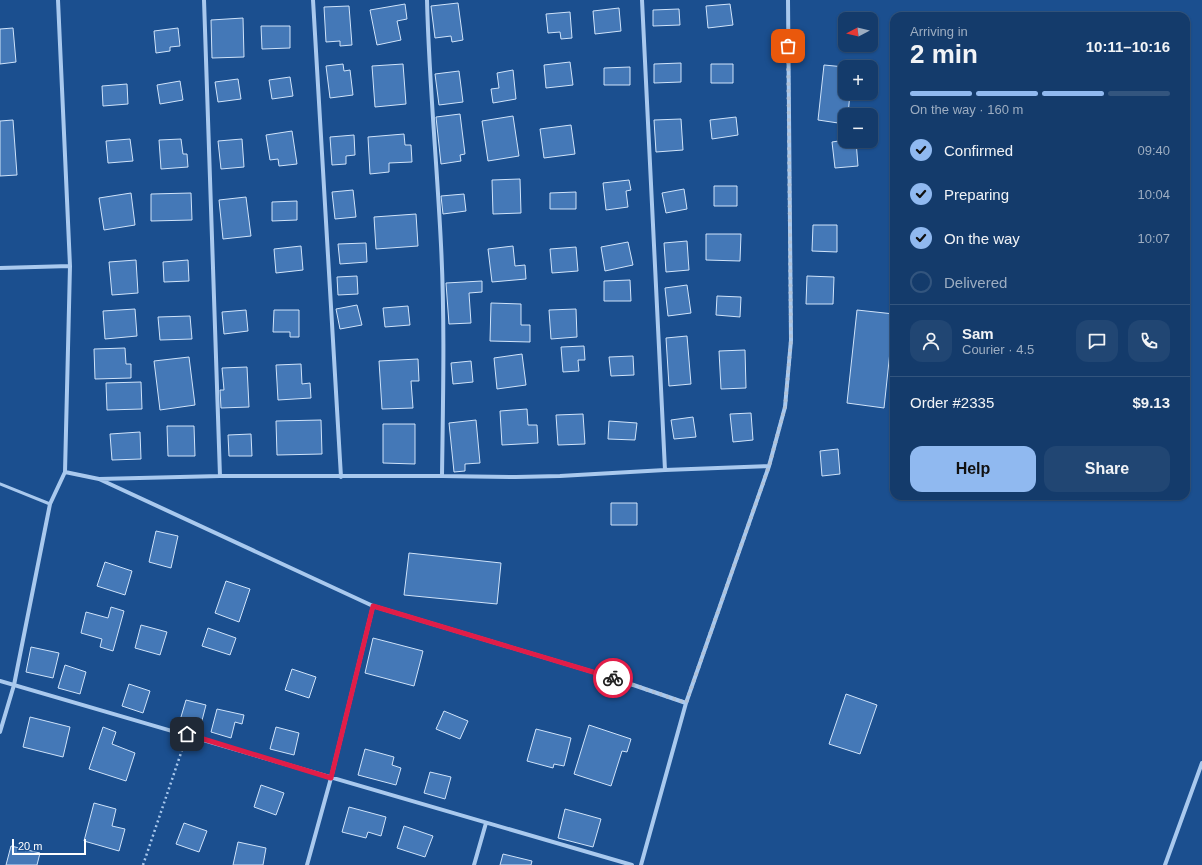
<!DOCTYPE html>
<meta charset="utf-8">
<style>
:root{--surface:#143b6b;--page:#214673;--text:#f1f3f6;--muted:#9dadc1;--line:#33557e;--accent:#90b9f0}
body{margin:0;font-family:Helvetica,sans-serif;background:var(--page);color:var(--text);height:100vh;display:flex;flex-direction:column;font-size:15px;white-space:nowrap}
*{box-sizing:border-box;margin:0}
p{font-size:13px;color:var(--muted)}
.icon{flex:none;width:22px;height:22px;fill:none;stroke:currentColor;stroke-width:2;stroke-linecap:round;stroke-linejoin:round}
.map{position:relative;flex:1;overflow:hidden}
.sheet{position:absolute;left:890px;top:12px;width:300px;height:488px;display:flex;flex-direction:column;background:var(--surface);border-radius:12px;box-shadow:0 1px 3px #0004,0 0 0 1px var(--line)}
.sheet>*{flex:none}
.needle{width:26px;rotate:263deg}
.controls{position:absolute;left:838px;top:12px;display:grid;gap:8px}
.controls a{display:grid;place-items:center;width:40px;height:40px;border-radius:8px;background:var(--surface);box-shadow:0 1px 3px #0004,0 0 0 1px var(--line);font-size:20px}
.scale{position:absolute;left:12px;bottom:10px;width:74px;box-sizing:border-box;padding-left:4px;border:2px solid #fff;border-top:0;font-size:11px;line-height:14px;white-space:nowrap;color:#fff;-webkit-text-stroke:3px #1b4f8f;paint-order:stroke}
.pin{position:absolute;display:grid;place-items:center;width:34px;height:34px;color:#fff;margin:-17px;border-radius:8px;box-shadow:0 2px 6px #0006}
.courier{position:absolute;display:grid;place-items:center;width:40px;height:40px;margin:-20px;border:3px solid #e11d48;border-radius:50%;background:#fff;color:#222;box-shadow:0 1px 5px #0007}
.headline em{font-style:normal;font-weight:700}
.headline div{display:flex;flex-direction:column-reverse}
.headline{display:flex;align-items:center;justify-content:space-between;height:68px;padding:0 20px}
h1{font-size:26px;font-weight:700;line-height:30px}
.bar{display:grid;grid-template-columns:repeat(4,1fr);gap:6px 4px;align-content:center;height:48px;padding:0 20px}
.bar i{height:5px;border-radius:3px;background:var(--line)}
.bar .active{background:var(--accent)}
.bar p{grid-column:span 4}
.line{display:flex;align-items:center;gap:10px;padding:0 20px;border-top:1px solid var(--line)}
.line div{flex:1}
.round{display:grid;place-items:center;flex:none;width:42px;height:42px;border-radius:12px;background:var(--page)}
ol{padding:0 20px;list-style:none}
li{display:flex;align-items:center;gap:12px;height:44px}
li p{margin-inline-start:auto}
li .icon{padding:4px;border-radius:50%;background:var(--accent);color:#111;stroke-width:4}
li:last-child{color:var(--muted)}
li i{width:22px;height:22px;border:2px solid var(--line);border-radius:50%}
.button{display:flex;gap:8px;margin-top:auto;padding:8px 20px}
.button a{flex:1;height:46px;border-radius:12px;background:var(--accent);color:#111;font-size:16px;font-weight:700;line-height:46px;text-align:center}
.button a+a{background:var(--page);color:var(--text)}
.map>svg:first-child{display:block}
.building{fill:#4478b7;stroke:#cfe3fa}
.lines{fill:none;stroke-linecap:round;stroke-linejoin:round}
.path{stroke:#a9c9ee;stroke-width:2.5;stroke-dasharray:2 3;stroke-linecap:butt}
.service{stroke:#a9c9ee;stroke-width:3}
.minor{stroke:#a9c9ee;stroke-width:4}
.done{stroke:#afc1d8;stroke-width:4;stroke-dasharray:0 7.2}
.route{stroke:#e11d48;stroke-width:5}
</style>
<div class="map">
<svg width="1202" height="865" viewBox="0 0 1202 865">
<rect width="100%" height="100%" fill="#1b4f8f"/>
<path class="building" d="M 458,3 L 463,40 L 452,42 L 451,36 L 435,38 L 431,6 Z
M 405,4 L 407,19 L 397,21 L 401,40 L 377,45 L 370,10 Z
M 730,4 L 733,25 L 708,28 L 706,6 Z
M 349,6 L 352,45 L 340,46 L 340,41 L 326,42 L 324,7 Z
M 619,8 L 621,31 L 595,34 L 593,11 Z
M 679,9 L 680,25 L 653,26 L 653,10 Z
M 570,12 L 572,38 L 561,39 L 560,32 L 548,33 L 546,14 Z
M 243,18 L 244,57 L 212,58 L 211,20 Z
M 261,26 L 290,26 L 290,48 L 262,49 Z
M 13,28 L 16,62 L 0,64 L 0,29 Z
M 178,28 L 180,46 L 170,47 L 170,51 L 156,53 L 154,31 Z
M 570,62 L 573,85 L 546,88 L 544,65 Z
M 681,63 L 681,82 L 654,83 L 654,64 Z
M 343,64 L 344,71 L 350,70 L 353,95 L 330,98 L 326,66 Z
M 403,64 L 406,104 L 375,107 L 372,66 Z
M 711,64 L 733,64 L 733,83 L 711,83 Z
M 824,65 L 845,67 L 845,93 L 850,93 L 848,115 L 845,115 L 845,124 L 818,120 Z
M 630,67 L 630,85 L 604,85 L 604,68 Z
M 513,70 L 516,99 L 493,103 L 491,89 L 499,88 L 497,73 Z
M 459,71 L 463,102 L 439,105 L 435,74 Z
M 290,77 L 293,96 L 272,99 L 269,80 Z
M 238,79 L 241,99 L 218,102 L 215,82 Z
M 180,81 L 183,100 L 160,104 L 157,85 Z
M 127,84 L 128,104 L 103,106 L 102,86 Z
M 460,114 L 465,154 L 460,155 L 461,161 L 441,164 L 436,117 Z
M 513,116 L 519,156 L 488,161 L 482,121 Z
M 736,117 L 738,135 L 712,139 L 710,120 Z
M 681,119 L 683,150 L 656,152 L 654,120 Z
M 13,120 L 17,175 L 0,176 L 0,121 Z
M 571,125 L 575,154 L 544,158 L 540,129 Z
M 292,131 L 297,164 L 279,166 L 278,159 L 270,160 L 266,135 Z
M 404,134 L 405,145 L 411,145 L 412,162 L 389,163 L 389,172 L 370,174 L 368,137 Z
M 354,135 L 355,155 L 346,156 L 346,164 L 332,165 L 330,137 Z
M 130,139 L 133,161 L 108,163 L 106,141 Z
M 181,139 L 183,154 L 187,154 L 188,167 L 161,169 L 159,140 Z
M 242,139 L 244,167 L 221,169 L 218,141 Z
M 845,140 L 856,141 L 858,166 L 835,168 L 832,142 Z
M 520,179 L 521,213 L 493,214 L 492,180 Z
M 629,180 L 631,190 L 626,191 L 628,207 L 606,210 L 603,183 Z
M 714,186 L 737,186 L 737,206 L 714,206 Z
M 684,189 L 687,209 L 666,213 L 662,193 Z
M 353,190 L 356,217 L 335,219 L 332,192 Z
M 576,192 L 576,209 L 550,209 L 550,193 Z
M 131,193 L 135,225 L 104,230 L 99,198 Z
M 191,193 L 192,220 L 151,221 L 151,194 Z
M 464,194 L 466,211 L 443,214 L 441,196 Z
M 246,197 L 251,236 L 223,239 L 219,200 Z
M 297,201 L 297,220 L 272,221 L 272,202 Z
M 416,214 L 418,246 L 376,249 L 374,217 Z
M 813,225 L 837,225 L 837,252 L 812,251 Z
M 706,234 L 741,234 L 740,261 L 706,260 Z
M 687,241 L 689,270 L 666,272 L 664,243 Z
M 628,242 L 633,265 L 605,271 L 601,247 Z
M 366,243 L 367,262 L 340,264 L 338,244 Z
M 301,246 L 303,270 L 276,273 L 274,249 Z
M 513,246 L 515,266 L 525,265 L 526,279 L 492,282 L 488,249 Z
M 576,247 L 578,271 L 552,273 L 550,249 Z
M 136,260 L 138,293 L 112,295 L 109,262 Z
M 188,260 L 189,281 L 164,282 L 163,262 Z
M 357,276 L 358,294 L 338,295 L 337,277 Z
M 807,276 L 834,277 L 833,304 L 806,304 Z
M 630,280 L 631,301 L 604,301 L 604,281 Z
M 482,281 L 482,292 L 469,293 L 471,323 L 449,324 L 446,283 Z
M 687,285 L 691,313 L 668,316 L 665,288 Z
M 717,296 L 741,297 L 740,317 L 716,315 Z
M 491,303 L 521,304 L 521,325 L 530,325 L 530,342 L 490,341 Z
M 357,305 L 362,325 L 340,329 L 336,309 Z
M 408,306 L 410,325 L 385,327 L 383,308 Z
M 135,309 L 137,336 L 105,339 L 103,311 Z
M 576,309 L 577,337 L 551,339 L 549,310 Z
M 246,310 L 248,331 L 224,334 L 222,312 Z
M 274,310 L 299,310 L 299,337 L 290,337 L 290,332 L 273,332 Z
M 857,310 L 894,314 L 884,408 L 847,403 Z
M 190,316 L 192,339 L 160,340 L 158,317 Z
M 687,336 L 691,384 L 669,386 L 666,338 Z
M 584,346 L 585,360 L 578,360 L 579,371 L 563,372 L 561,347 Z
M 125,348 L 126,364 L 131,364 L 131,378 L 95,379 L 94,349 Z
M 745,350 L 746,388 L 721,389 L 719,351 Z
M 522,354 L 526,385 L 497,389 L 494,358 Z
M 633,356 L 634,375 L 611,376 L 609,357 Z
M 189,357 L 195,405 L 160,410 L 154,361 Z
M 418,359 L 419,381 L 411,381 L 413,408 L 382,409 L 379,361 Z
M 471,361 L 473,382 L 453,384 L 451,363 Z
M 301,364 L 302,384 L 310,383 L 311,398 L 278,400 L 276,365 Z
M 247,367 L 249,407 L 221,408 L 220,390 L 224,390 L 222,368 Z
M 141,382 L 142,409 L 107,410 L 106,383 Z
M 527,409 L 528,425 L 537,425 L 538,443 L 502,445 L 500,411 Z
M 751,413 L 753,440 L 733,442 L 730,414 Z
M 583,414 L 585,444 L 558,445 L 556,415 Z
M 693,417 L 696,437 L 674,439 L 671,420 Z
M 321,420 L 322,454 L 277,455 L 276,421 Z
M 476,420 L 480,463 L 465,464 L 465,471 L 454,472 L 449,423 Z
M 609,421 L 637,423 L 635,440 L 608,439 Z
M 383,424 L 415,424 L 415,464 L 383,463 Z
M 167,426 L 194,426 L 195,456 L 168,456 Z
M 140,432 L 141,459 L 112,460 L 110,434 Z
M 251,434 L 252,456 L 229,456 L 228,435 Z
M 838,449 L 840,474 L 822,476 L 820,451 Z
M 611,503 L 637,503 L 637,525 L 611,525 Z
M 156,531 L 178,536 L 171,568 L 149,562 Z
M 409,553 L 501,563 L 497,604 L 404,595 Z
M 105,562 L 132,571 L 125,595 L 97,586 Z
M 226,581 L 250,589 L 239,622 L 215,613 Z
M 111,607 L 124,611 L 113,651 L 100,647 L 102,639 L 81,633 L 86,612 L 108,618 Z
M 141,625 L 167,632 L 160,655 L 135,648 Z
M 208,628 L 236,638 L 230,655 L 202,646 Z
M 373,638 L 423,651 L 414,686 L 365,673 Z
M 31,647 L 59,653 L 53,678 L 26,672 Z
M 65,665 L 86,672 L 80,694 L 58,688 Z
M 292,669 L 316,677 L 309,698 L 285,690 Z
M 129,684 L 150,691 L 143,713 L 122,706 Z
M 846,694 L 877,705 L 860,754 L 829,744 Z
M 186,700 L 206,705 L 199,732 L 178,727 Z
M 217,709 L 244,715 L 242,724 L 235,722 L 231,738 L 211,732 Z
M 444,711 L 468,721 L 460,739 L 436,729 Z
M 30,717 L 70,727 L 63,757 L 23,747 Z
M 589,725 L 631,739 L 627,752 L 622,751 L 611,786 L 574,774 Z
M 103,727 L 116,732 L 112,744 L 135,753 L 126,781 L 89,769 Z
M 276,727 L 299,733 L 294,755 L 270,749 Z
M 536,729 L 571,738 L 564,766 L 554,764 L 553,768 L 527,761 Z
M 365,749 L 394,757 L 392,765 L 401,768 L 396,785 L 358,775 Z
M 430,772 L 451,777 L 445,799 L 424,793 Z
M 261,785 L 284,793 L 276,815 L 254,807 Z
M 94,803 L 116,809 L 112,826 L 125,829 L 119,851 L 84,841 Z
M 349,807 L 386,817 L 381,836 L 368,832 L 366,838 L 342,832 Z
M 565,809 L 601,819 L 593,847 L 558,838 Z
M 184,823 L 207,831 L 199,852 L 176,844 Z
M 404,826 L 433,836 L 425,857 L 397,848 Z
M 238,842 L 266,848 L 263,865 L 233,865 Z
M 11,846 L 40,853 L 37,865 L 6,865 Z
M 503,854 L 532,861 L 531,865 L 500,865 Z"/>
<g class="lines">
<path class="path" d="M 143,865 L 182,750"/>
<path class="service" d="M 0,484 L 50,504"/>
<path class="minor" d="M 204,0 L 220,476
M 313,0 L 341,477
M 427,0 C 429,82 437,163 441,245 C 445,322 443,399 442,476 L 516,477 L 560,476 L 665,470 L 769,466 L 785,407 L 791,340 L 788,0
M 642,0 L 665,470
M 0,268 L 70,266
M 65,472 L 99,479 L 220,476 L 442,476
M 99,479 L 373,606 L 613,678 L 686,703
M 0,681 L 632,865
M 0,732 L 14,685 L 50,504 L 65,472 L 70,266 L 58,0
M 307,865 L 331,778 L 373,606
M 474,865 L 486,823
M 641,865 L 686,703 L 769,466
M 1165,865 L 1202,763"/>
</g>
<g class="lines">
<path class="done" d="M 613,678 L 686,703 L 769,466 L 785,407 L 791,340 L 788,46"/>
<path class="route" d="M 187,734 L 331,778 L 373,606 L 613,678"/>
</g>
</svg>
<div class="controls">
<a><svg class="needle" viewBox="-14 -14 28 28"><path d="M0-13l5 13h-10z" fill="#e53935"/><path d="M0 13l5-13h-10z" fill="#9dadc1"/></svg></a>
<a>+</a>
<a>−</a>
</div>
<div class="scale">20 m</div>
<div class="pin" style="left:788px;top:46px;background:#ea580c"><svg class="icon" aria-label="bag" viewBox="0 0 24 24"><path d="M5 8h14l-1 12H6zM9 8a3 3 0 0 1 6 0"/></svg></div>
<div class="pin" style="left:187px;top:734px;background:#1f2937"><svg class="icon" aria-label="home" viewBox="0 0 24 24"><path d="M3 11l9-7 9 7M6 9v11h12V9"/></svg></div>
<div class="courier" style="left:613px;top:678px"><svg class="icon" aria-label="bike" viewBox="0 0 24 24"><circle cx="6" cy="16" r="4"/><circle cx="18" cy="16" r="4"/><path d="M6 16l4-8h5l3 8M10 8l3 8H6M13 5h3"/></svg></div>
<section class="sheet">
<div class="headline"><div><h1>2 min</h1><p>Arriving in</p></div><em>10:11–10:16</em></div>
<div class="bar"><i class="active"></i><i class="active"></i><i class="active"></i><i></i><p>On the way · 160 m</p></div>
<ol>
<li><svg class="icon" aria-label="check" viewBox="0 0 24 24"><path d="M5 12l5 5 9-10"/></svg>Confirmed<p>09:40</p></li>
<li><svg class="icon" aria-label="check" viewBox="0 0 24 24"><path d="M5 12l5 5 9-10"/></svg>Preparing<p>10:04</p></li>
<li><svg class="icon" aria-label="check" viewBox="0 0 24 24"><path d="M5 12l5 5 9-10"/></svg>On the way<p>10:07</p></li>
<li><i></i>Delivered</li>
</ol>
<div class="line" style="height:72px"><a class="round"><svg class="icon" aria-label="person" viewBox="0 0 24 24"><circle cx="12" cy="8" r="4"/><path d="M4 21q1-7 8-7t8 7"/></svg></a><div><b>Sam</b><p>Courier · 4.5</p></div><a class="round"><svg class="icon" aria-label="chat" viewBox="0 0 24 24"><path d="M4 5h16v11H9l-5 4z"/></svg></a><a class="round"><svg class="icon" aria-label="phone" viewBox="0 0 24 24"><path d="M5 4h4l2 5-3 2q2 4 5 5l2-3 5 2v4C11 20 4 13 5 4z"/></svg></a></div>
<div class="line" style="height:52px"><div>Order #2335</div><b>$9.13</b></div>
<div class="button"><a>Help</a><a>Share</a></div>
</section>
</div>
